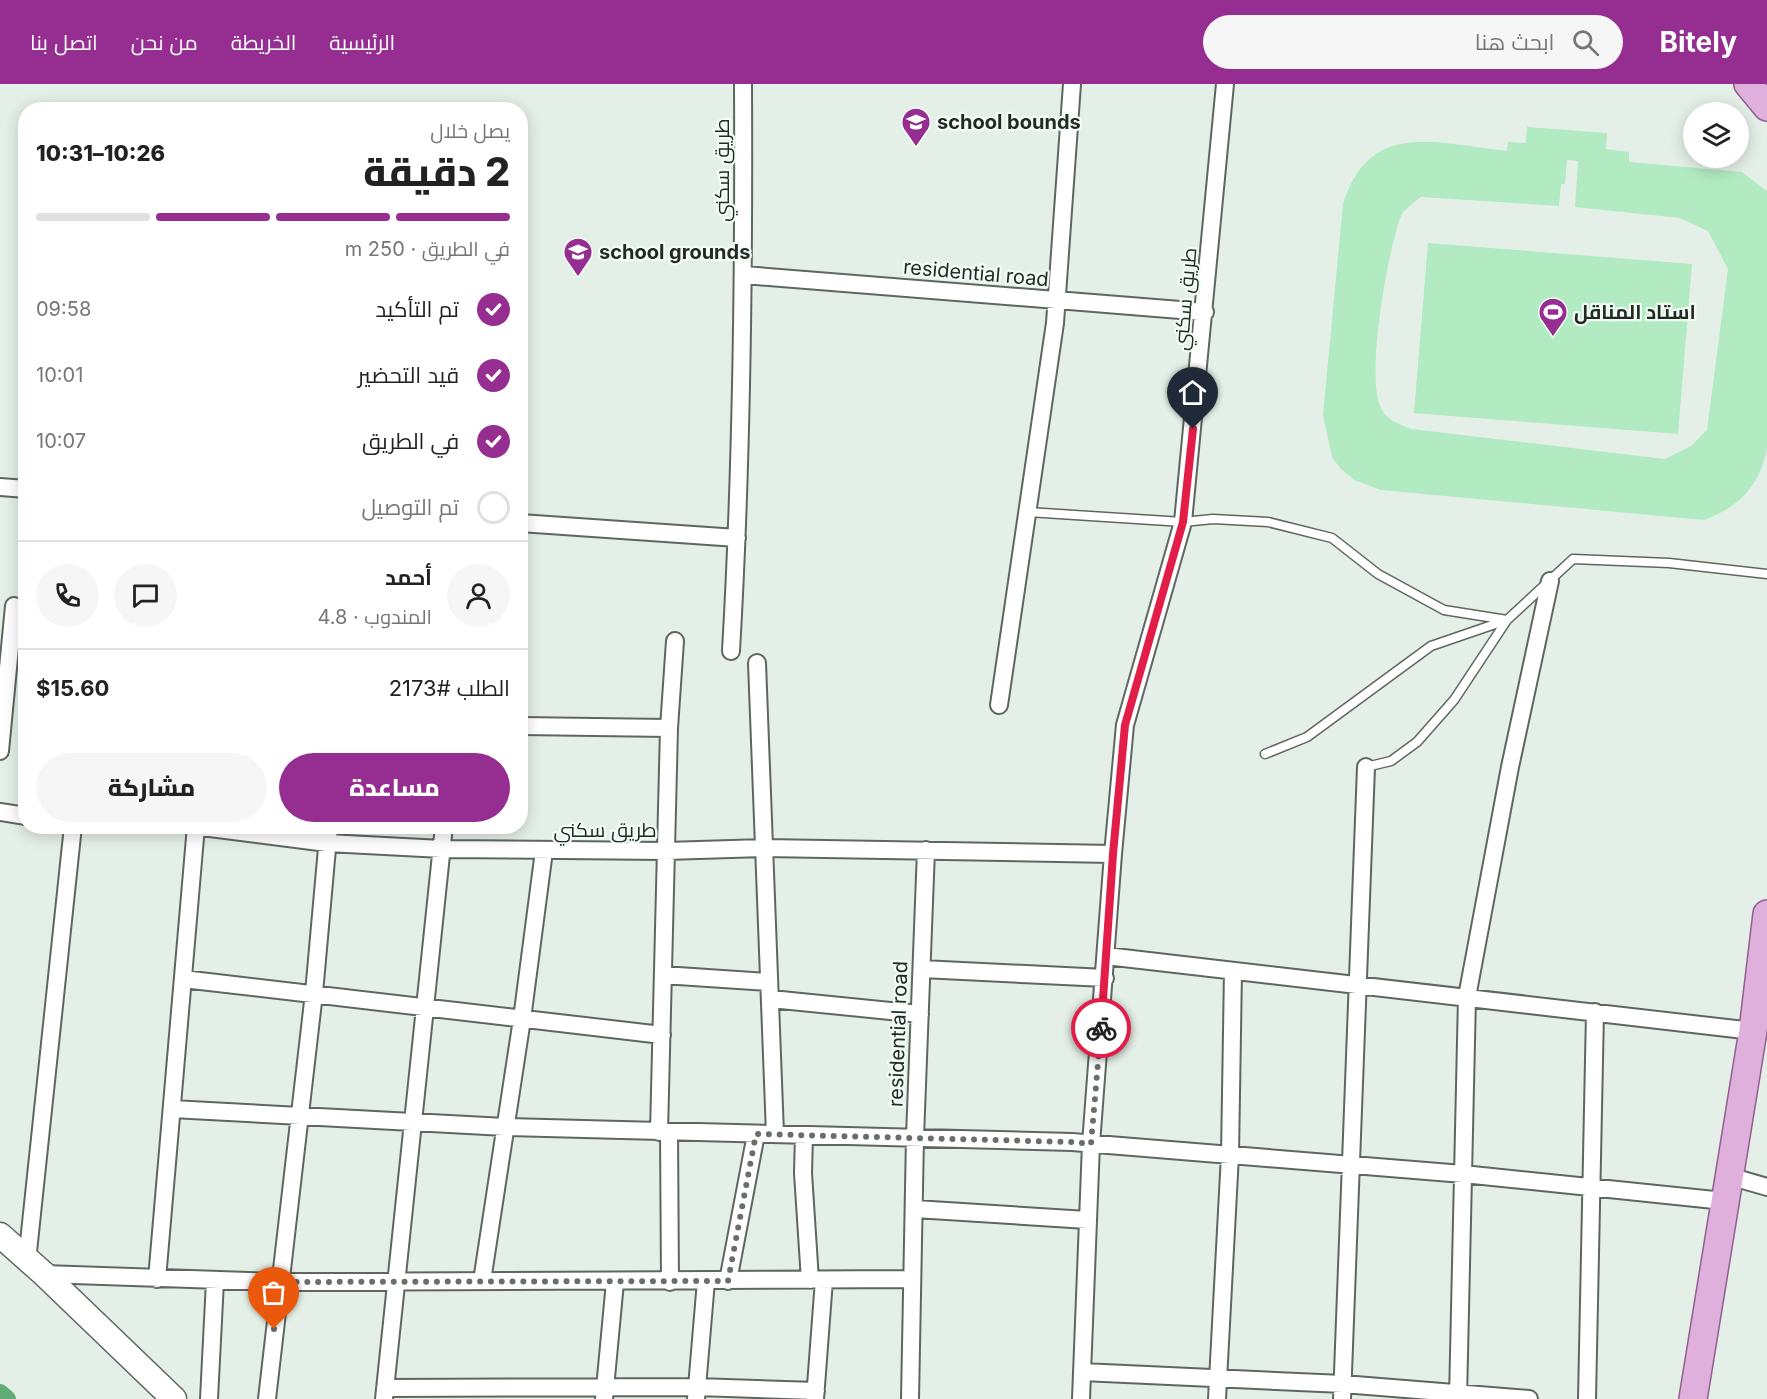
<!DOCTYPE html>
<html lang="ar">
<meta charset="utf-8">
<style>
:root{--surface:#fff;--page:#f6f6f6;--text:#222;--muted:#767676;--line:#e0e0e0;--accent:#962e92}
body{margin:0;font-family:Inter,Cairo,sans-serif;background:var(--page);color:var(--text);direction:rtl;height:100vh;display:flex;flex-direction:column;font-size:22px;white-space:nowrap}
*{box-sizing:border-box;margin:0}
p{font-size:20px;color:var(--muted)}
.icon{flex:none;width:33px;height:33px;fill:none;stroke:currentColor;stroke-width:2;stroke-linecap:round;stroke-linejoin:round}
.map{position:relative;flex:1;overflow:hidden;direction:ltr}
.sheet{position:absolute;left:18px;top:18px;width:510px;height:732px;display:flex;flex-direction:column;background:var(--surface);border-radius:24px;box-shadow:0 3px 15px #0003;direction:rtl}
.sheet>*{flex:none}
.fabs{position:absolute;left:1683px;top:18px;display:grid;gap:12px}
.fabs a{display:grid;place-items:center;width:66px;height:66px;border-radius:50%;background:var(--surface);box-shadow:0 3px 15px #0003;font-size:30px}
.pin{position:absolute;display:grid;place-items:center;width:51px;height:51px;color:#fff;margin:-62px -26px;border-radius:50% 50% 50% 0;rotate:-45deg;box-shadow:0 0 6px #0007}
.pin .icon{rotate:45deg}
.courier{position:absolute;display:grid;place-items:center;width:60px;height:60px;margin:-30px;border:4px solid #e11d48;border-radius:50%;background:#fff;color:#222;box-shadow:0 2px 8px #0007}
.head em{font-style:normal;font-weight:800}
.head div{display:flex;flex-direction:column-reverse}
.head{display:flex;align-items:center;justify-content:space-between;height:102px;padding:0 18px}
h1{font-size:39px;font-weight:800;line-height:45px}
.bar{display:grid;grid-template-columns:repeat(4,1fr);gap:9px 6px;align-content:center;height:72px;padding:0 18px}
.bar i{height:8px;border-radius:4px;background:var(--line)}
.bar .on{background:var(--accent)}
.bar p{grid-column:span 4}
.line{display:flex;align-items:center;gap:15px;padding:0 18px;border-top:2px solid var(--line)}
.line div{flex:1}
.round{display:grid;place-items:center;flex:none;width:63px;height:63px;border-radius:32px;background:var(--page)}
ol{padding:0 18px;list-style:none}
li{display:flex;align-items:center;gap:18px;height:66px}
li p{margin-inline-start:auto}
li .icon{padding:6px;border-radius:50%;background:var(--accent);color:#fff;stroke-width:4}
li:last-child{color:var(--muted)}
li i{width:33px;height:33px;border:3px solid var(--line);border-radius:50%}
.cta{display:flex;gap:12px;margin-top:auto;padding:12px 18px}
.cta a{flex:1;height:69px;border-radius:36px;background:var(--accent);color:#fff;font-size:24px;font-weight:800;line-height:69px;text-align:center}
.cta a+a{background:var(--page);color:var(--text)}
header{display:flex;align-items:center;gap:36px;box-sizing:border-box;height:84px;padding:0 30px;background:var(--accent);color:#fff}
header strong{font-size:28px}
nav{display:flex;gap:33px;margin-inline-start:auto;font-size:21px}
.search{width:420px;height:54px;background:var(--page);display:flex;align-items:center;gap:15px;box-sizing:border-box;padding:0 21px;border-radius:33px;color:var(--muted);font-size:22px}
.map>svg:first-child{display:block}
.green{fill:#b2eac1;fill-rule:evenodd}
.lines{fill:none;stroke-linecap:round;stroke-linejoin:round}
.canal{stroke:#60ac78;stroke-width:18}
.lane-casing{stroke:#5d675f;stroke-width:11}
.street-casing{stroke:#5d675f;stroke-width:20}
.secondary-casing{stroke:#5d675f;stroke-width:27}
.primary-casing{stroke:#905f8d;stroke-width:30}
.lane{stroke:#fff;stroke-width:8}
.street{stroke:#fff;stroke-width:16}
.secondary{stroke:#fff;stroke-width:24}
.primary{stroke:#dfb0dc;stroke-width:27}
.done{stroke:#686f6a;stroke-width:6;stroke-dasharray:0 10.8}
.route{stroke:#e11d48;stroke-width:8}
.labels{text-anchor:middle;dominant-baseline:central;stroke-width:4.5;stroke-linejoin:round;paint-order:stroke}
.poi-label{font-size:20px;font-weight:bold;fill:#252926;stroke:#f1fdf4;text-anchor:start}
.street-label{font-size:20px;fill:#252926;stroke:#f1fdf4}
</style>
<header>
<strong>Bitely</strong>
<div class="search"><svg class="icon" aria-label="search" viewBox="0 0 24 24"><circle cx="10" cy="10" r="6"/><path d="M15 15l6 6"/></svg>ابحث هنا</div>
<nav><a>الرئيسية</a><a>الخريطة</a><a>من نحن</a><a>اتصل بنا</a></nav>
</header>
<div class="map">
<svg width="1767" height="1315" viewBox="0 0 1767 1315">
<rect width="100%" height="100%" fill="#e4f0e7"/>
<path class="green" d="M 1527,43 L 1607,49 L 1606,65 L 1629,68 L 1629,78 L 1742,88 L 1767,107 L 1767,364 C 1760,402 1739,423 1704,436 L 1381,406 L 1354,396 L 1340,384 L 1332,373 L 1323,331 L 1343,120 C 1370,34 1438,60 1507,67 L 1508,58 L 1526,59 ZM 1567,76 L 1578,77 L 1575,123 L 1680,134 L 1708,147 L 1728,185 L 1707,346 L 1691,362 L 1665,375 L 1411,345 C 1399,340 1386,336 1381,324 C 1365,293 1388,166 1401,132 C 1404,125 1415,118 1421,113 L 1559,122 L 1561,100 L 1565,100 Z
M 1428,159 L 1692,180 L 1678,350 L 1414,329 Z"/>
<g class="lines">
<path class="canal" d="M 0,1309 L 7,1315"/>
<g class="lane-casing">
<path id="lane" d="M 1028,428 L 1183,438 L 1213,435 L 1268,438 L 1332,454 L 1378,490 L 1444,526 L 1507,536
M 1265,670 L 1307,653 L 1431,562 L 1504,537
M 1366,683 L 1391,677 L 1417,658 L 1454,616 L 1507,536 L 1573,475 L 1669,479 L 1767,490"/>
</g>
<g class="street-casing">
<path id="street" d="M 744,191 L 1205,228
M 0,403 L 26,405
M 520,439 L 737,454
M 731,567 C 742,378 744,189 743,0
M 757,579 L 775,1050
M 999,621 L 1055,239 L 1072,0
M 520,642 L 669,644
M 0,667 L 14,522
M 0,728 L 26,732
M 194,742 L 327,759 L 442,765 L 666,767 L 765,764 L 1113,770
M 1106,872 L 1753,947
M 922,885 L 1105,894
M 663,891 L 769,898
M 183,895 L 662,951
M 771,915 L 920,930
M 172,1025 L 505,1043 L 1072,1058 L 1463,1090 L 1724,1117
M 659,1048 L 669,644 L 675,557
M 669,1048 L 670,1198
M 804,1051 L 803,1089 L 810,1196
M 1729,1092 L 1767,1103
M 915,1125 L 1087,1136
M 27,1177 L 73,742
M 44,1190 L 279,1198 L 912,1195
M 157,1195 L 196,742
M 482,1197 L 522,935 L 544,767
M 728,1197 L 756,1050
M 1082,1288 L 1343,1300 L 1529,1315
M 385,1304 L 697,1303 L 816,1307
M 209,1315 L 215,1197
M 267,1315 L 314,909 L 329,742
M 384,1315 L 444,742
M 604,1315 L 615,1198
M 696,1315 L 706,1197
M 815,1315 L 824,1196
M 910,1315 L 915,1053 L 926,766
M 1081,1315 L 1091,1060 L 1113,770 L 1125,641 L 1183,438 L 1225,0
M 1217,1315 L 1230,1071 L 1233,887
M 1342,1315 L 1366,683
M 1458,1315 L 1467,913 L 1510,683 L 1550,497
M 1587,1315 L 1595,928"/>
</g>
<g class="secondary-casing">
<path id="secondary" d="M 0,1151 L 44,1190 L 174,1315"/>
</g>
<g class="primary-casing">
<path id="primary" d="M 1748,0 L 1767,23
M 1693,1315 L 1753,947 L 1767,830"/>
</g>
<use href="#lane" class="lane"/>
<use href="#street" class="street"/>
<use href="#secondary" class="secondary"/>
<use href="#primary" class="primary"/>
</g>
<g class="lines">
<path class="done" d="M 274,1245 L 279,1198 L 728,1197 L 756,1050 L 1072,1058 L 1091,1060 L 1101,944"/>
<path class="route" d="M 1101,944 L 1113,770 L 1125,641 L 1183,438 L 1193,345"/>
</g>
<defs>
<g id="school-pin" transform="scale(1.5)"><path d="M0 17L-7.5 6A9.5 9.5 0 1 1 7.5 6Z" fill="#962e92" stroke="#f1fdf4"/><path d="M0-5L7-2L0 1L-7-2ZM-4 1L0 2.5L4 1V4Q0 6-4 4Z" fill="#fff"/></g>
<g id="stadium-pin" transform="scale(1.5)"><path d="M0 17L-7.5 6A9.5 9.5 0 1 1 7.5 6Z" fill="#962e92" stroke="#f1fdf4"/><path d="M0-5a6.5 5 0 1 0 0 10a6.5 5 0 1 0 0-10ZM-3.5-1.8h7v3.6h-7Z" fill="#fff"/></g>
</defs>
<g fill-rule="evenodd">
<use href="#school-pin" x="916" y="38"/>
<use href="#school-pin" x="578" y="168"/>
<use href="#stadium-pin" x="1553" y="228"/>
</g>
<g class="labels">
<g class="poi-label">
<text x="937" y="38">school bounds</text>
<text x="599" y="168">school grounds</text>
<text x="1574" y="228">استاد المناقل</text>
</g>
<g class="street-label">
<text transform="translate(722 86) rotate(-90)">طريق سكني</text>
<text transform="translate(976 189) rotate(5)">residential road</text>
<text transform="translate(1185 215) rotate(-85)">طريق سكني</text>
<text x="605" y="746">طريق سكني</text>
<text transform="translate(898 950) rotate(-88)">residential road</text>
</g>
</g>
</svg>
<div class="fabs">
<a><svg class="icon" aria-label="layers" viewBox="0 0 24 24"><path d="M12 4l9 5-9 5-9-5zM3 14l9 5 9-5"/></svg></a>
</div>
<div class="pin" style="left:274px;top:1245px;background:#ea580c"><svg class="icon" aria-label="bag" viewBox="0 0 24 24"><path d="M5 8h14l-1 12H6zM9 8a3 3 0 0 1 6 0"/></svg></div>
<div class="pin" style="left:1193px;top:345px;background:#1f2937"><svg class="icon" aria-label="home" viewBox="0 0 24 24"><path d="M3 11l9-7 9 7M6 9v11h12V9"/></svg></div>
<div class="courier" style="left:1101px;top:944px"><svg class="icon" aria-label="bike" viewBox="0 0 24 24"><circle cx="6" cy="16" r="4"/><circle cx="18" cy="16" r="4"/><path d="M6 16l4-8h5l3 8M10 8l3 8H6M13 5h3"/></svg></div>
<section class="sheet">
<div class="head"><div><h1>2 دقيقة</h1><p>يصل خلال</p></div><em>10:26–10:31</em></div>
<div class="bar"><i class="on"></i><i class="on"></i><i class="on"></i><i></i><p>في الطريق · 250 m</p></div>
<ol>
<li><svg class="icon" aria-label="check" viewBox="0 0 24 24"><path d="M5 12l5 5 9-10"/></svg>تم التأكيد<p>09:58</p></li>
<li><svg class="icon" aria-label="check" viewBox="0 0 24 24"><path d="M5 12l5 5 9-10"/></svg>قيد التحضير<p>10:01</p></li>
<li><svg class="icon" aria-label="check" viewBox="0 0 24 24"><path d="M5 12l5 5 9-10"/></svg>في الطريق<p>10:07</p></li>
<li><i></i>تم التوصيل</li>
</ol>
<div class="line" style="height:108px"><a class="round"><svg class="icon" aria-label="person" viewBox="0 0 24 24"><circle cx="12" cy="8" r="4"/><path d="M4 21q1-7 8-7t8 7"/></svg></a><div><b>أحمد</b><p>المندوب · 4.8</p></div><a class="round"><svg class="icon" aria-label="chat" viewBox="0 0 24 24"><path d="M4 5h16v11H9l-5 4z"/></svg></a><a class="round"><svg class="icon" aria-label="phone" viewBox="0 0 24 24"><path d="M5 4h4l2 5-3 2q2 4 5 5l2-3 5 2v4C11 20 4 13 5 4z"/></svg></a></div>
<div class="line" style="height:78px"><div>الطلب #2173</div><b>$15.60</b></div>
<div class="cta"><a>مساعدة</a><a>مشاركة</a></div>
</section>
</div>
